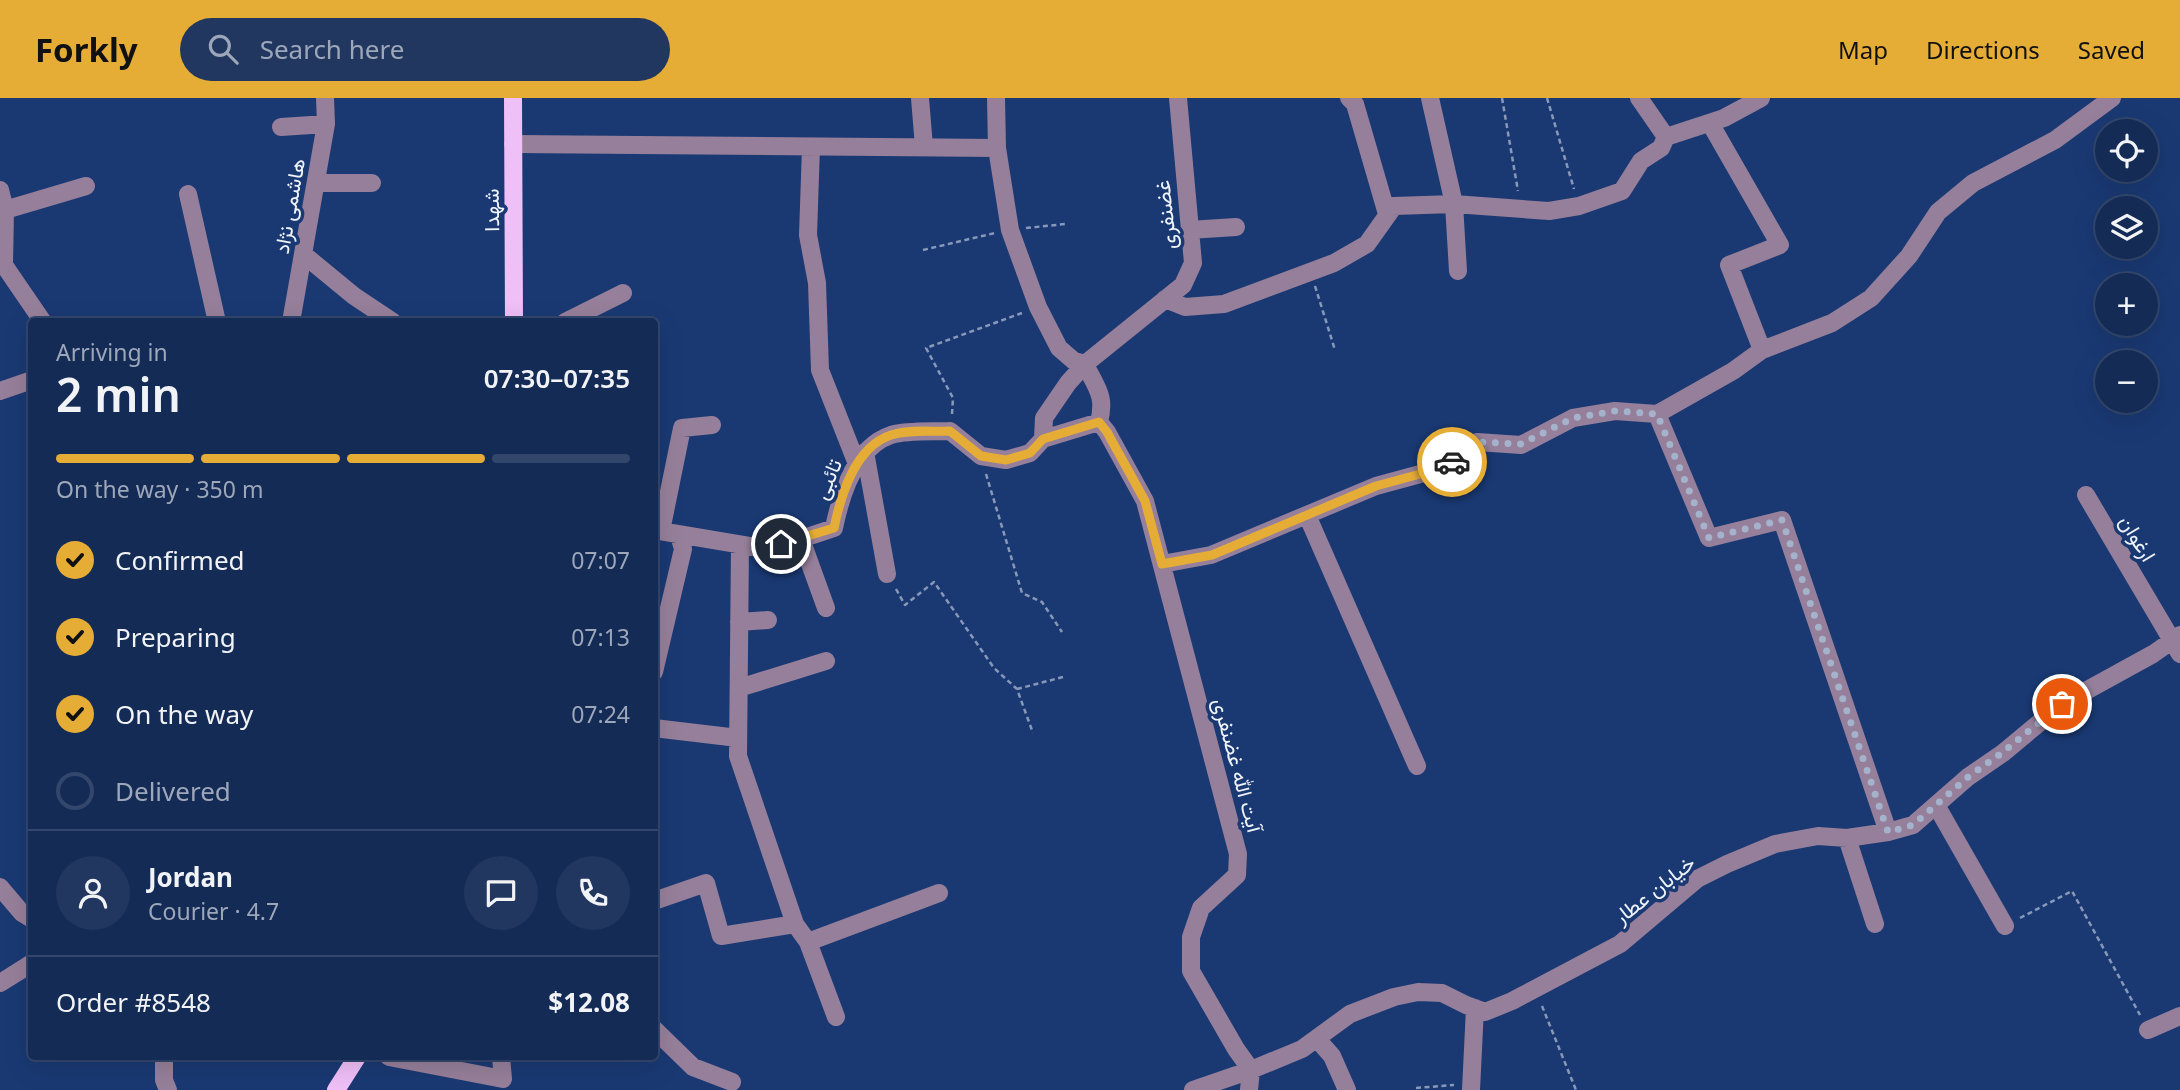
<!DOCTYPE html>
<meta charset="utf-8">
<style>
:root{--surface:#142b56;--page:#213760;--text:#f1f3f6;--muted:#9da7b9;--line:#33476c;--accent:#e6ad36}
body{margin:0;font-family:"Noto Sans",Vazirmatn,sans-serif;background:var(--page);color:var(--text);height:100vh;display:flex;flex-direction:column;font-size:26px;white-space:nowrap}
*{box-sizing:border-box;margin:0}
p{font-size:23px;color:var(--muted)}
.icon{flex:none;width:38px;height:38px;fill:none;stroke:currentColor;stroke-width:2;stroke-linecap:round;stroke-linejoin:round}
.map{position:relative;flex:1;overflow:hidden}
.details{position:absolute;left:28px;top:220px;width:630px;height:742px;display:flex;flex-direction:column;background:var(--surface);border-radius:7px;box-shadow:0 7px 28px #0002,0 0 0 2px var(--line)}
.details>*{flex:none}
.buttons{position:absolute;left:2095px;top:21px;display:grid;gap:14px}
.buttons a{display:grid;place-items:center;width:63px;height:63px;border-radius:50%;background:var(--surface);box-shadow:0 7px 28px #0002,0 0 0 2px var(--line);font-size:35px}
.pin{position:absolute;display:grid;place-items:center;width:60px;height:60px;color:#fff;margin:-30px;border:4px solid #fff;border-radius:50%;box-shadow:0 2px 7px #0007}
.courier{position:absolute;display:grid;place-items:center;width:70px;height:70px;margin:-35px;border:5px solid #e6ad36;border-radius:50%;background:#fff;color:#222;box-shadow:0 2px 9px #0007}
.overview em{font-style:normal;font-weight:600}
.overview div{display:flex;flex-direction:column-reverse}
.overview{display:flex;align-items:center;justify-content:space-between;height:119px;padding:0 28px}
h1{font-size:46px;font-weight:600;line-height:52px}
.bar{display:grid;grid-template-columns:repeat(4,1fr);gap:10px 7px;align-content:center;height:84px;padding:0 28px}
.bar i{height:9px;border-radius:5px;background:var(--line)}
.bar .current{background:var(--accent)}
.bar p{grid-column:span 4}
.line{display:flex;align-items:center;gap:18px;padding:0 28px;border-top:2px solid var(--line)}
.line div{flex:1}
.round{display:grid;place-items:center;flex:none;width:74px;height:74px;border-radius:37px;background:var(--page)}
ol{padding:0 28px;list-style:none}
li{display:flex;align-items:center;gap:21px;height:77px}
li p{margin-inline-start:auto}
li .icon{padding:7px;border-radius:50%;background:var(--accent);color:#111;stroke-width:4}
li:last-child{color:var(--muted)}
li i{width:38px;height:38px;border:4px solid var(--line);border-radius:50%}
header{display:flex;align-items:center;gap:42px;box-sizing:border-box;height:98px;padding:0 35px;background:var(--accent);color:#111}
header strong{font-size:33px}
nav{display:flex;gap:38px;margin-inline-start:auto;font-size:24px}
.search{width:490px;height:63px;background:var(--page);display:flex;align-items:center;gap:18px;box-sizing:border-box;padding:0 24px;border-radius:38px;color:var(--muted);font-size:26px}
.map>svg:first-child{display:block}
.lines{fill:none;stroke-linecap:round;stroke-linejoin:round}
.path{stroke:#8798b8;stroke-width:2.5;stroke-dasharray:5 3.5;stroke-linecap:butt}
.minor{stroke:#967f9a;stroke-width:18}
.major{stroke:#efbff7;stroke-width:18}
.done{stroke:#a4b2cb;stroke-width:7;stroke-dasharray:0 12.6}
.route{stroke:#e6ad36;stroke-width:9}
.labels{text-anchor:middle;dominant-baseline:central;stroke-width:7;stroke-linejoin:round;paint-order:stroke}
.street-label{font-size:21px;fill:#eff3fa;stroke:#1a3973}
</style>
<header>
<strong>Forkly</strong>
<div class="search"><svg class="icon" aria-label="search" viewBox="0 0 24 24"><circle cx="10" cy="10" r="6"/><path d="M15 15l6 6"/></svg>Search here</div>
<nav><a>Map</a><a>Directions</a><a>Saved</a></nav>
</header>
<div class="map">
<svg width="2180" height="992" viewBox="0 0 2180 992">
<rect width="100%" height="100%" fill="#1a3973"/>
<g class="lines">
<path class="path" d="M 1502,0 L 1518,93
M 1547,0 L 1574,91
M 1026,130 L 1065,126
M 923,152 L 995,135
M 1315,188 L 1335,252
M 952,316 L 953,300 L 926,250 L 1022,215
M 986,376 L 1022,495 L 1042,504 L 1062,534
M 896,491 L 905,507 L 934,484 L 994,570 L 1017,591 L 1033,635
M 1017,591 L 1063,579
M 2020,820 L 2072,793 L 2140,917
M 1542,908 L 1576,992
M 1416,990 L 1454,987"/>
<path class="minor" d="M 920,0 L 924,49
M 996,0 L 997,50 L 1010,132 L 1038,209 L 1059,250 L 1074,263 L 1085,266 C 1096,290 1106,297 1099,324
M 1349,0 L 1355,6 L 1387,116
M 1430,0 L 1454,106 L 1458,173
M 1639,0 L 1666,39
M 1710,25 L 1780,147 L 1729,167 L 1762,252
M 281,29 L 326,26
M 513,46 L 997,50
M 811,49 L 808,137 L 817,185 L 820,272 L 857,366
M 316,85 L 372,85
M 0,92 L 5,112 L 4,167 L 43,224
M 188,96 L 217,224
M 5,112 L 86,88
M 1189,132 L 1236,129
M 303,156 L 354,198 L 393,224
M 1165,201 L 1185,209 L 1224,206 L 1334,165 L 1367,146 L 1394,108 L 1454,106 L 1549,113 L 1579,108 L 1622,93 L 1641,63 L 1661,50 L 1666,39 L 1724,20 L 1761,0
M 291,224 L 326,26 L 325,0
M 565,224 L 623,195
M 0,293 L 32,282
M 1657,316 L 1709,440 L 1782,422 L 1888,734
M 1043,341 L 1044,320 L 1068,285 L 1085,266 L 1183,187 L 1193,165 L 1178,0
M 865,354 L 887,476
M 2086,397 L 2180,556
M 1307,417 L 1417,668
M 654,432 L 761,450 L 801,441 L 834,430 C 841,396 855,349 891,337 C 909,332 931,334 950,333 L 981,358 L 1006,362 L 1030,355 L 1043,341 L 1099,324 L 1107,334 L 1145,403 L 1238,756 L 1237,777 L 1201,810 L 1191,839 L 1191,873 L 1236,951 L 1251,972 L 1249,992
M 661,433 L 682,330 L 712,327
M 801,441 L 826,510
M 1162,466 L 1211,457 L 1376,388 L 1424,375 L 1456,362 L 1477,344 L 1521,347 L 1573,320 L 1615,313 L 1657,316 L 1733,273 L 1762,252 L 1832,225 L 1871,200 L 1909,158 L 1938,114 L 1973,85 L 2055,42 L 2112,0
M 739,524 L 768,522
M 654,574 L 683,451 L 679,437
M 739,590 L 826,563
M 654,630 L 738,640
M 1936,707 L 2005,828
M 1847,740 L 1875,826
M 0,789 L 22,815 L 32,821
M 654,803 L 706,785 L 721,838 L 795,826 L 738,658 L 740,447
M 795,826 L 808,844 L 939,795
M 808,844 L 836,919
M 0,885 L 32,865
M 654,931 L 693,969 L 732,984
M 2148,932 L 2180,918
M 1317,941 L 1332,958 L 1347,992
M 164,959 L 164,982 L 168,992
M 389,959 L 503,981 L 501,959
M 1193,992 L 1251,972 L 1302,951 L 1350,916 L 1394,899 L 1418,894 L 1442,895 L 1466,907 L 1485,914 L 1512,903 L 1620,846 L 1697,781 L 1727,766 L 1775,746 L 1818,738 L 1847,740 L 1888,734 L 1913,727 L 1968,679 L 2003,655 L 2062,606 L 2153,556 L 2180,537
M 1471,992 L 1475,910"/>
<path class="major" d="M 513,0 L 514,224
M 336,992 L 357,959"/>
</g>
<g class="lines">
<path class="done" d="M 1452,364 L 1477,344 L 1521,346 L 1573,320 L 1615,313 L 1657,316 L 1709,440 L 1782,422 L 1888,734 L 1913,727 L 1968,679 L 2003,654 L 2062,606"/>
<path class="route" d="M 781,446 L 834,430 C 841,396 855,349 891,337 C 909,331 931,334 950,333 L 981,358 L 1006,362 L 1030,355 L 1043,341 L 1099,324 L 1107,334 L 1145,403 L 1162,466 L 1212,457 L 1376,388 L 1424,375 L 1452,364"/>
</g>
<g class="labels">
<g class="street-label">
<text transform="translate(289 108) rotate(-80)">هاشمی نژاد</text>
<text transform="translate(491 112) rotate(-91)">شهدا</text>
<text transform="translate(1165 117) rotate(-96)">غضنفری</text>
<text transform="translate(827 381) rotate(-67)">تائبی</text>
<text transform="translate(2138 440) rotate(59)">ارغوان</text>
<text transform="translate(1238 667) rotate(75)">آیت الله غضنفری</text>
<text transform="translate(1654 791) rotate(-38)">خیابان عطار</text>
</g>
</g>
</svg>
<div class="buttons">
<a><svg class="icon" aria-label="locate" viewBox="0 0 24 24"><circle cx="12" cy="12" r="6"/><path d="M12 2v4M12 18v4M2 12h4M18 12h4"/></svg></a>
<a><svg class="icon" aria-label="layers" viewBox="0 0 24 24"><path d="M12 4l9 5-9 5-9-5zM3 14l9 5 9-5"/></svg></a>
<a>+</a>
<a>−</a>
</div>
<div class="pin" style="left:2062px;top:606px;background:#ea580c"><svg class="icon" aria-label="bag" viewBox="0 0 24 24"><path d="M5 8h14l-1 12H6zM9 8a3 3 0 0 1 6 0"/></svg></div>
<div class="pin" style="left:781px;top:446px;background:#1f2937"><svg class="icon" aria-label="home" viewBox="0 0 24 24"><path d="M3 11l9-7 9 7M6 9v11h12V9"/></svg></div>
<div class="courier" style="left:1452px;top:364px"><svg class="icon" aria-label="car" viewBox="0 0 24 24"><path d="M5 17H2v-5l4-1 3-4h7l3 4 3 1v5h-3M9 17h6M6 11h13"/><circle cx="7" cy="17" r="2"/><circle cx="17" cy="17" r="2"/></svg></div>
<section class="details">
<div class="overview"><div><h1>2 min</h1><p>Arriving in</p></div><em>07:30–07:35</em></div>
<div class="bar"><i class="current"></i><i class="current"></i><i class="current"></i><i></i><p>On the way · 350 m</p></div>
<ol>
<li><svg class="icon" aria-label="check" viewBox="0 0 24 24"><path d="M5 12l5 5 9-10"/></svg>Confirmed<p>07:07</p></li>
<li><svg class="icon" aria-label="check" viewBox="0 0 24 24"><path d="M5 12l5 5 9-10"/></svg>Preparing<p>07:13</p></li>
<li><svg class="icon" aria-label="check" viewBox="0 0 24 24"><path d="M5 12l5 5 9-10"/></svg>On the way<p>07:24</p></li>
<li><i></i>Delivered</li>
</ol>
<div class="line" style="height:126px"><a class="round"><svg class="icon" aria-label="person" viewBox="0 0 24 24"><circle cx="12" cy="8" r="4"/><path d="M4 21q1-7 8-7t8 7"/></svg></a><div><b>Jordan</b><p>Courier · 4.7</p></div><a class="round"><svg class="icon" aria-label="chat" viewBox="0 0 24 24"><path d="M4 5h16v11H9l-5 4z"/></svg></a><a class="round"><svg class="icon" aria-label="phone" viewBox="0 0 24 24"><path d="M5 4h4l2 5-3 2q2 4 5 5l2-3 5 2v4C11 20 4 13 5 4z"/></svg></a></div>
<div class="line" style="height:91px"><div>Order #8548</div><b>$12.08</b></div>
</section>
</div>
